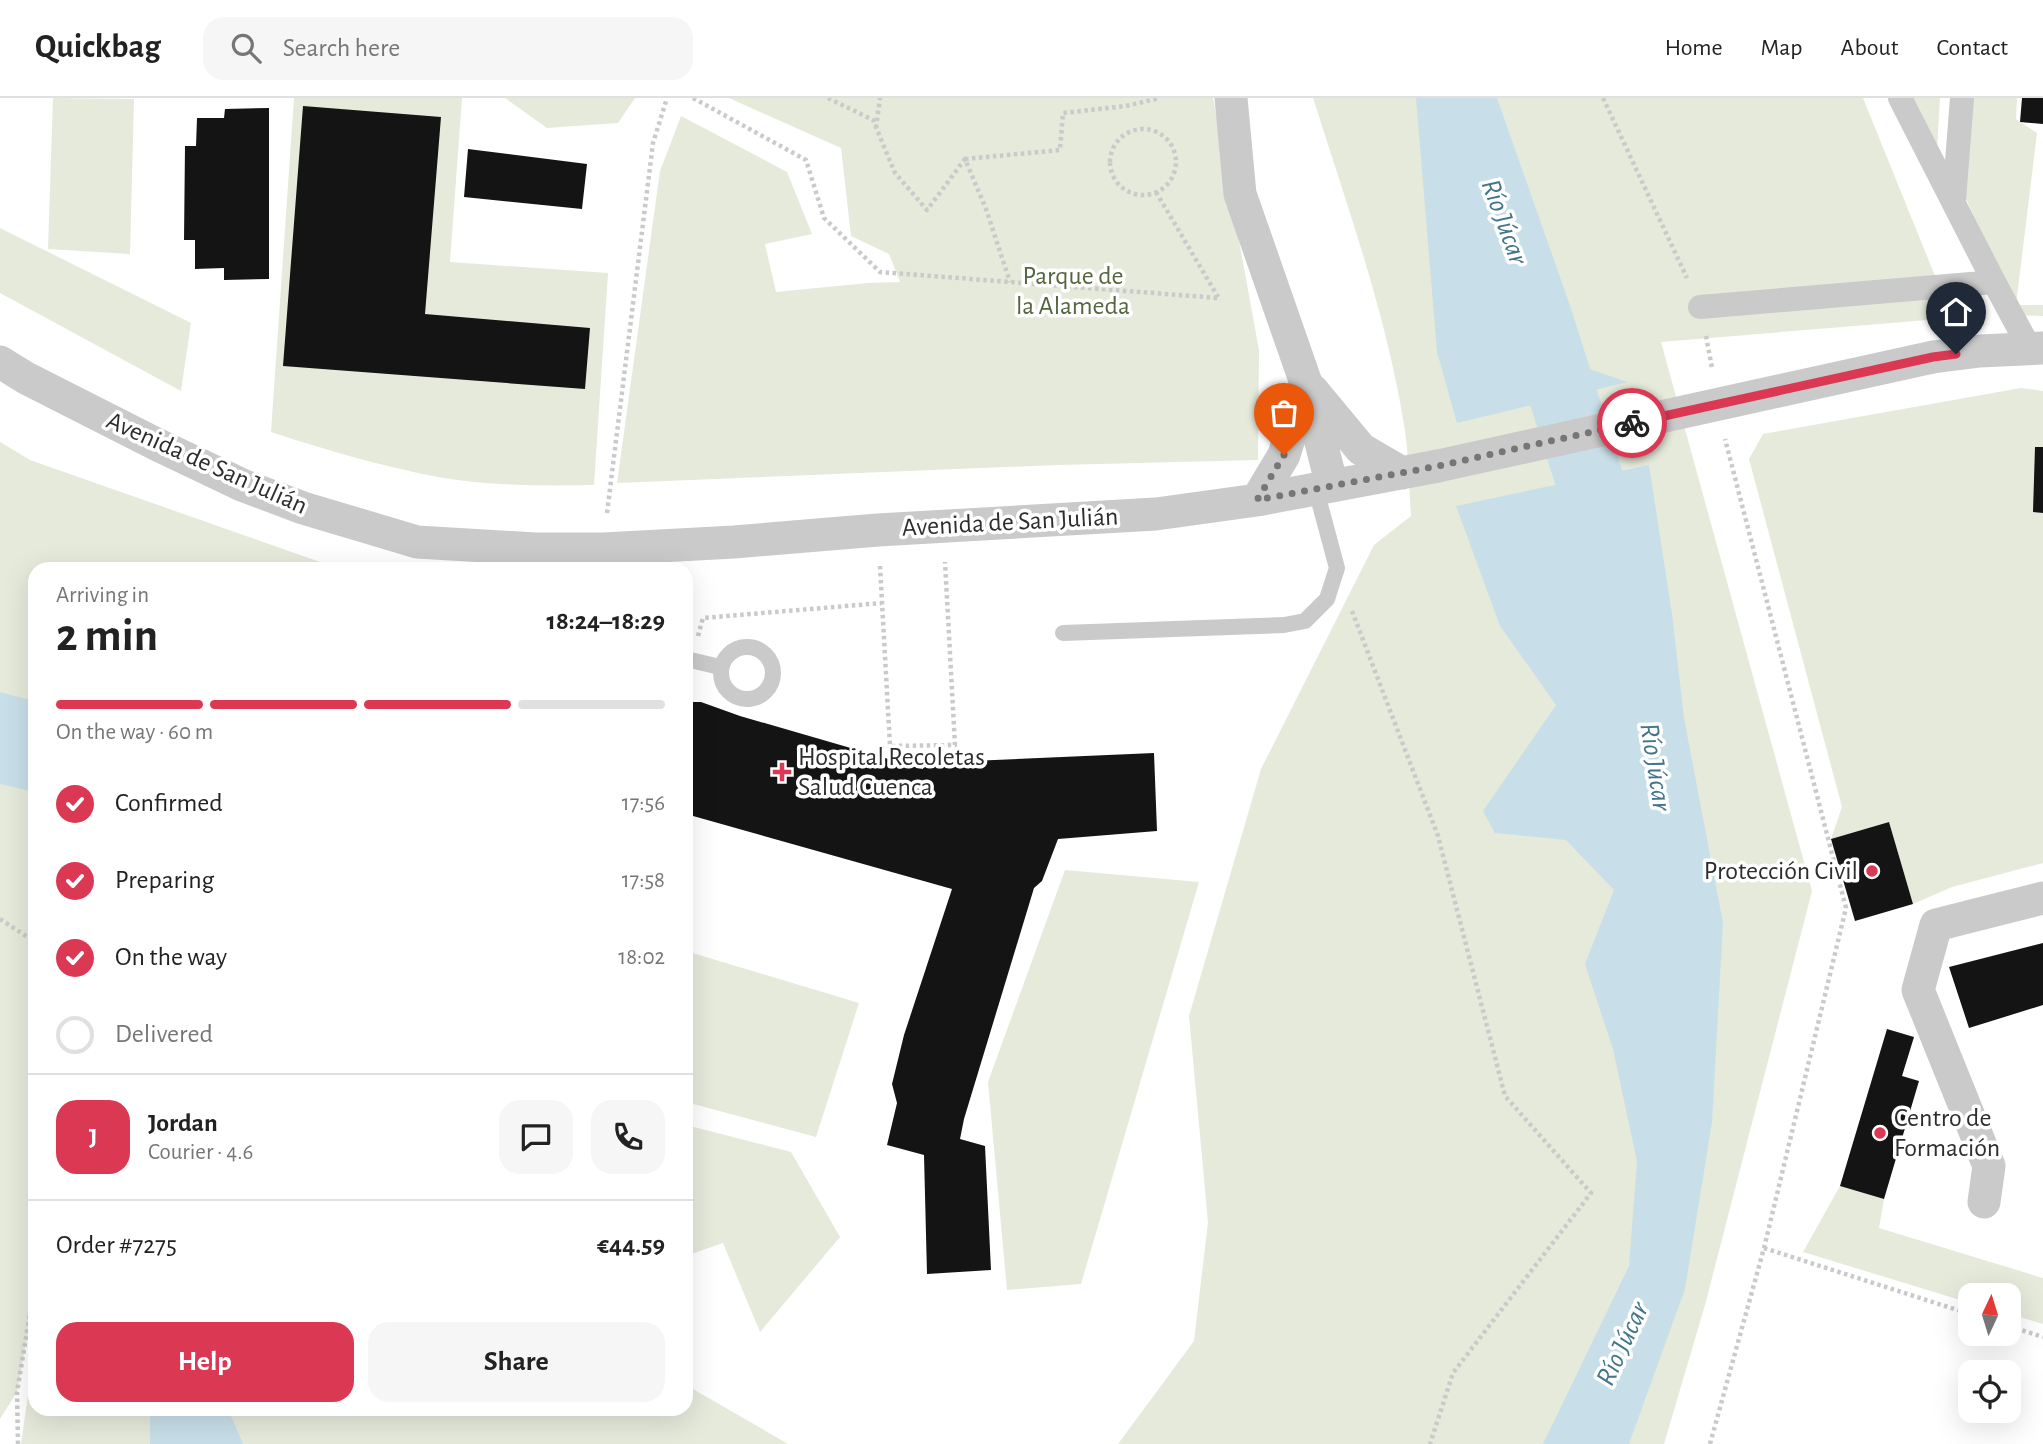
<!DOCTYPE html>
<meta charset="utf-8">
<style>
:root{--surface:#fff;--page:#f6f6f6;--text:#222;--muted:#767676;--line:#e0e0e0;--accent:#db3854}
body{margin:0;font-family:"Alegreya Sans",sans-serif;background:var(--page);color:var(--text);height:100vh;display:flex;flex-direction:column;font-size:26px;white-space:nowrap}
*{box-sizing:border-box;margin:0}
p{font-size:23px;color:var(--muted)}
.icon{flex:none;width:38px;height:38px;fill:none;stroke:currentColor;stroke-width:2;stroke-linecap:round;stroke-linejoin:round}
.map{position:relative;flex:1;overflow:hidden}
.drawer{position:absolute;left:28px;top:464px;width:665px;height:854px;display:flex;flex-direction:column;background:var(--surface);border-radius:21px;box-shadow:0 7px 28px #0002}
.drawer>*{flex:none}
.needle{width:46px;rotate:4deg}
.controls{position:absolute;left:1958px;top:1185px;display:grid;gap:14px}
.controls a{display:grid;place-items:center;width:63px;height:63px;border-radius:14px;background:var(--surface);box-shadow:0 7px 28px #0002;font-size:35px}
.pin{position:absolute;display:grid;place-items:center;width:60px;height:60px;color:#fff;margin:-72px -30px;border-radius:50% 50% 50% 0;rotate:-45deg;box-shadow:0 0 7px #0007}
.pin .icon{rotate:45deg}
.courier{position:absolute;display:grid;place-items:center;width:70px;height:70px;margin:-35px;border:5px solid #db3854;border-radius:50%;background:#fff;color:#222;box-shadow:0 2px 9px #0007}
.headline em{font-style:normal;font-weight:700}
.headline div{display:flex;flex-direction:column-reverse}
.headline{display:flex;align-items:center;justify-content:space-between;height:119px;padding:0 28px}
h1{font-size:46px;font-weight:700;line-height:52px}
.bar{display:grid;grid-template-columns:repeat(4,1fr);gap:10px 7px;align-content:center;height:84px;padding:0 28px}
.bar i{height:9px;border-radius:5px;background:var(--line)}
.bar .current{background:var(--accent)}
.bar p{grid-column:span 4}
.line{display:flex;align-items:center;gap:18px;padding:0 28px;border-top:2px solid var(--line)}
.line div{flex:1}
.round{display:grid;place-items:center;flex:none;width:74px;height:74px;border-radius:21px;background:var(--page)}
ol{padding:0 28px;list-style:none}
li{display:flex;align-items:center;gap:21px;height:77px}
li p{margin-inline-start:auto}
li .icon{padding:7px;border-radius:50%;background:var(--accent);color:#fff;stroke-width:4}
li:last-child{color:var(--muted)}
li i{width:38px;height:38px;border:4px solid var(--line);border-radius:50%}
.button{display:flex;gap:14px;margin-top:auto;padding:14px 28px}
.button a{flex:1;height:80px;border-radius:21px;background:var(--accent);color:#fff;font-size:28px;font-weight:700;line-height:80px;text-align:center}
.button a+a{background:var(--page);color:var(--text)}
header{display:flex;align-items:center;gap:42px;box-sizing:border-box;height:98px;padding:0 35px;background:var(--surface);border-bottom:2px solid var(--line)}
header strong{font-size:33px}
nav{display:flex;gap:38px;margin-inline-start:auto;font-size:24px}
.search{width:490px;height:63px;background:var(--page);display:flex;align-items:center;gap:18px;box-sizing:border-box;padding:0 24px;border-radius:21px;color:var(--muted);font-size:26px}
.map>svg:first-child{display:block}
.green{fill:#e5eadb}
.water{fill:#c8dfe9}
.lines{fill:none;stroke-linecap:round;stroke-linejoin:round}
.river{stroke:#c8dfe9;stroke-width:68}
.building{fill:#141414}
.path{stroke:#cacaca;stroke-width:4.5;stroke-dasharray:3.5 3.5;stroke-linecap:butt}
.service{stroke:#cacaca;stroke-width:16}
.pedestrian{stroke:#cacaca;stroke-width:24}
.minor{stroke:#cacaca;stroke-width:33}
.minor-bridge{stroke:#cacaca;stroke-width:33}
.done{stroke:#767676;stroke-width:7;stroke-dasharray:0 12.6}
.route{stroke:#db3854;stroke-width:9}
.poi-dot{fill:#db3854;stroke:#fff;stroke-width:2.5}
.labels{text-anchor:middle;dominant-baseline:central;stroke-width:7;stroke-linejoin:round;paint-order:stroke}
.park-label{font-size:26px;fill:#54663d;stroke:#fff}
.street-label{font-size:26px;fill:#2d2d2d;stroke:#fff}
.poi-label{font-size:26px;fill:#2d2d2d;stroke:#fff;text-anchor:start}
.water-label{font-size:28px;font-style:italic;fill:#40758a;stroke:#fff}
</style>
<header>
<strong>Quickbag</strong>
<div class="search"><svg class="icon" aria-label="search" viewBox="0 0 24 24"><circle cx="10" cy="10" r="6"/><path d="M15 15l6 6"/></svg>Search here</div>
<nav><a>Home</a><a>Map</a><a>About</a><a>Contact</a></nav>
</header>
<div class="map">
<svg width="2043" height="1346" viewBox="0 0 2043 1346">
<rect width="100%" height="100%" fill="#fff"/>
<path class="green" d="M 53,0 L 134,1 L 130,156 L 48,151 Z
M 294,0 L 462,0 L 450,164 L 608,175 L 594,387 C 542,388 489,388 438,379 C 381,368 326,352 271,334 Z
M 505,0 L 635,0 L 618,25 L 547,30 Z
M 729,0 L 1213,0 L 1259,252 L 1258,362 L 1057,367 L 617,385 L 660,73 L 681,18 L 787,74 L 812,136 L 765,146 L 776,194 L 868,185 L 900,184 L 889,156 L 851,138 L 841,50 Z
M 1313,0 L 1863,0 L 1952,220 L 1661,244 L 1812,793 L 1705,1207 L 1664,1346 L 1118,1346 L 1194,1243 L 1208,1124 L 1189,918 L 1261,671 L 1374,447 L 1411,418 C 1409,390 1409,361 1405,333 C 1388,221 1347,107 1313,0 Z
M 1912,0 L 1940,0 L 1937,51 Z
M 1972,0 L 2017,0 L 2016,21 L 2037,35 L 2016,207 L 2043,207 L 2043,218 L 2015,217 L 2016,207 L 1965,99 Z
M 0,130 L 191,225 L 181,293 L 0,195 Z
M 2021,290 L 2043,293 L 2043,765 L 1952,789 L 1913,806 L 1889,724 L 1831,741 L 1842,709 L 1749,361 L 1763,336 Z
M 0,344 L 30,362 L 340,471 L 35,471 L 35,1197 L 17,1294 L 0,1321 Z
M 1065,772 L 1199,784 L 1081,1186 L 1007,1192 L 988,984 Z
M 686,853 L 859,905 L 816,1039 L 686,1004 Z
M 686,1027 L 791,1054 L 840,1139 L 760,1234 L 723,1145 L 686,1158 Z
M 1840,1088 L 1884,1101 L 1879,1130 L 2043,1180 L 2043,1226 L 2009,1216 L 2009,1197 L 1970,1197 L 1970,1205 L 1803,1154 Z
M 35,1247 L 35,1311 L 686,1311 L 686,1287 L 788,1346 L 21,1346 Z"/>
<path class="water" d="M 1416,0 L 1492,0 L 1511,64 L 1525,102 L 1500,95 L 1484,129 L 1534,157 L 1558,216 L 1583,269 L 1628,284 L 1457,325 L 1437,254 Z
M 1649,367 L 1672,516 L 1684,620 L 1723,825 L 1712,1024 L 1685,1191 L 1629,1346 L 1543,1346 L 1629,1168 L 1637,1064 L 1613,951 L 1585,866 L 1614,792 L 1566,742 L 1495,735 L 1483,713 L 1556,607 L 1500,528 L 1456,408 Z
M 0,594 L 35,603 L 35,694 L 0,686 Z
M 150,1311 L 228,1311 L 243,1346 L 150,1346 Z"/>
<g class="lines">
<path class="river" d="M 1461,0 L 1539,222 L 1617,469"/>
</g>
<path class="building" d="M 2022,0 L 2043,0 L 2043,26 L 2020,24 Z
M 303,8 L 441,19 L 425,216 L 590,230 L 585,291 L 283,268 Z
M 269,10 L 269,181 L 224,182 L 224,170 L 195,171 L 195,142 L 184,142 L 185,48 L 196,48 L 197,20 L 224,20 L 225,11 Z
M 468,51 L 587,66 L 582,111 L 464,99 Z
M 2035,349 L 2043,349 L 2043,415 L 2033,414 Z
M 686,604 L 701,604 L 740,618 L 923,671 L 924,665 L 1154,655 L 1157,733 L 1058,741 L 1042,783 L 1034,790 L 964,1021 L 960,1041 L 985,1048 L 991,1172 L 927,1176 L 924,1057 L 887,1047 L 897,1005 L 892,986 L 904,937 L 952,791 L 686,716 Z
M 1889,724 L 1913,806 L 1855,823 L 1831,741 Z
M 2043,845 L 2043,907 L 1969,930 L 1949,869 Z
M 1887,931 L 1914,939 L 1902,978 L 1919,983 L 1884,1101 L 1840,1088 Z"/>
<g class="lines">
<path class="path" d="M 693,0 L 806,62 L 824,120 L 880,174 L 1218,200
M 828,0 L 873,22 L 895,75 L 927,112 L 965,61 L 986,111 L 1010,184
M 1603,0 L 1687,180
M 876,30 L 880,0
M1110 64a33 33 0 1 1 66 0a33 33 0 1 1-66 0Z
M 965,61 L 1060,52 L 1063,15 L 1126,8 L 1160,0
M 1156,94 L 1218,199
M 1706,238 L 1712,270
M 607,415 L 653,45 L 667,0
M 880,468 L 890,648 L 955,647 L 945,464
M 1352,513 L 1438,738 L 1505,998 L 1591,1095 L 1453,1275 L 1430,1346
M 698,538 L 703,520 L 882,505
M 0,821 L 35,844
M 1764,1150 L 1970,1216
M 2009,1228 L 2043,1239
M 18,1346 L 17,1294 L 35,1185
M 1710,1346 L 1764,1150 L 1846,810 L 1725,341"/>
<path class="service" d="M 1063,535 L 1284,527 L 1305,523 L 1327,501 L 1337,470 L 1316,392
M721 575a26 26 0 1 1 52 0a26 26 0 1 1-52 0Z
M 686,561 L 720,569"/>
<path class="pedestrian" d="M 1900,0 L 1994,184
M 1954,102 L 1962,0
M 1700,209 L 1994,184 L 2030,251"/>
<path class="minor" d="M 1231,0 L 1240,96 L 1306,285 L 1332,388
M 1933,259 L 1980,253 L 2043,250
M 0,264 L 26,280 L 156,346 L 242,387 L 303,410 L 417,444 L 535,451 L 604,451 L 734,444 L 878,432 L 1156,416 L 1257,402 L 1438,368
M 1312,292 L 1361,351 L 1402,375
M 1257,402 L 1284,357 L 1306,285
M 1984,1104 L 1989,1068 L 1918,892 L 1936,827 L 2043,800"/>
<path class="minor-bridge" d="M 1438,368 L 1933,259"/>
</g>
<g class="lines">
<path class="done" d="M 1284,357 L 1257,402 L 1438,368 L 1632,325"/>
<path class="route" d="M 1632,325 L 1933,259 L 1956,256"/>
</g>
<g class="poi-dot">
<path d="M778.5 663.5h7v7h7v7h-7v7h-7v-7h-7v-7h7z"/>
<circle cx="1872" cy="773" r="7"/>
<circle cx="1880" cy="1035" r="7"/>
</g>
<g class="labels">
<g class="park-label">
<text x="1073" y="178">Parque de<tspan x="1073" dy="30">la Alameda</tspan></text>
</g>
<g class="street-label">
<text transform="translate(207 365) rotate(24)">Avenida de San Julián</text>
<text transform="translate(1010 424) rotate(-3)">Avenida de San Julián</text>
</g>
<g class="poi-label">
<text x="798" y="659">Hospital Recoletas<tspan x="798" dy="30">Salud Cuenca</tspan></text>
<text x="1858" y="773" text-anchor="end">Protección Civil</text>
<text x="1894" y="1020">Centro de<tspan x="1894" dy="30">Formación</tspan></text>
</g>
<g class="water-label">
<text transform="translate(1504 124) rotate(70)">Río Júcar</text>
<text transform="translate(1655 669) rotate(81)">Río Júcar</text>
<text transform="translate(1623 1246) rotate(-65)">Río Júcar</text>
</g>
</g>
</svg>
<div class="controls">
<a><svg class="needle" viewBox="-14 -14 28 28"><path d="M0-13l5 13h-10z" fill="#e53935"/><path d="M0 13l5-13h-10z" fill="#767676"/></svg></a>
<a><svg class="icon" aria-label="locate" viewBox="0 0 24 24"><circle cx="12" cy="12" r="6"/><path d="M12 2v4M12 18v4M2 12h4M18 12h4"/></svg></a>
</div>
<div class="pin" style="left:1284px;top:357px;background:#ea580c"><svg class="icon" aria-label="bag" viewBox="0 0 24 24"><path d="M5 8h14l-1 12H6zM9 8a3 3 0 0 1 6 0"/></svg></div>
<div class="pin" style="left:1956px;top:256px;background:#1f2937"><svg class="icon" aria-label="home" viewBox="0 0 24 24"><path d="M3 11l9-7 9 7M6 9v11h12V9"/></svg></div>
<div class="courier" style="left:1632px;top:325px"><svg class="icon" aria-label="bike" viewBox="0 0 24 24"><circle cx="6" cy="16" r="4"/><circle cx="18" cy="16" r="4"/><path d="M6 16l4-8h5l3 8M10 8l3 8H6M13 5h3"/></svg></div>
<section class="drawer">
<div class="headline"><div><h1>2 min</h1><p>Arriving in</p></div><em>18:24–18:29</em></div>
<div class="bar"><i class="current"></i><i class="current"></i><i class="current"></i><i></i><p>On the way · 60 m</p></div>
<ol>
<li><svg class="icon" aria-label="check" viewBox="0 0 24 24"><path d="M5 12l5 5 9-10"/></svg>Confirmed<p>17:56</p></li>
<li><svg class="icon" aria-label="check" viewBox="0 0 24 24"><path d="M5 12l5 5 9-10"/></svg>Preparing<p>17:58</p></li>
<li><svg class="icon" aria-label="check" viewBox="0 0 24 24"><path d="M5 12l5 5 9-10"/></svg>On the way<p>18:02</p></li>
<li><i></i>Delivered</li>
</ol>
<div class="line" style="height:126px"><b class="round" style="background:var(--accent);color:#fff">J</b><div><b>Jordan</b><p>Courier · 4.6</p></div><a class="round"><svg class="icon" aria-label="chat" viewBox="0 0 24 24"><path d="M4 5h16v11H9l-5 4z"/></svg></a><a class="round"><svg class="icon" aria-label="phone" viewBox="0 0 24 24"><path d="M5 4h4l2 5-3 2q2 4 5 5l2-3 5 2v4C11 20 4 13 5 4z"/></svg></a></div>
<div class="line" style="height:91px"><div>Order #7275</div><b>€44.59</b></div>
<div class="button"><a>Help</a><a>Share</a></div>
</section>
</div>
